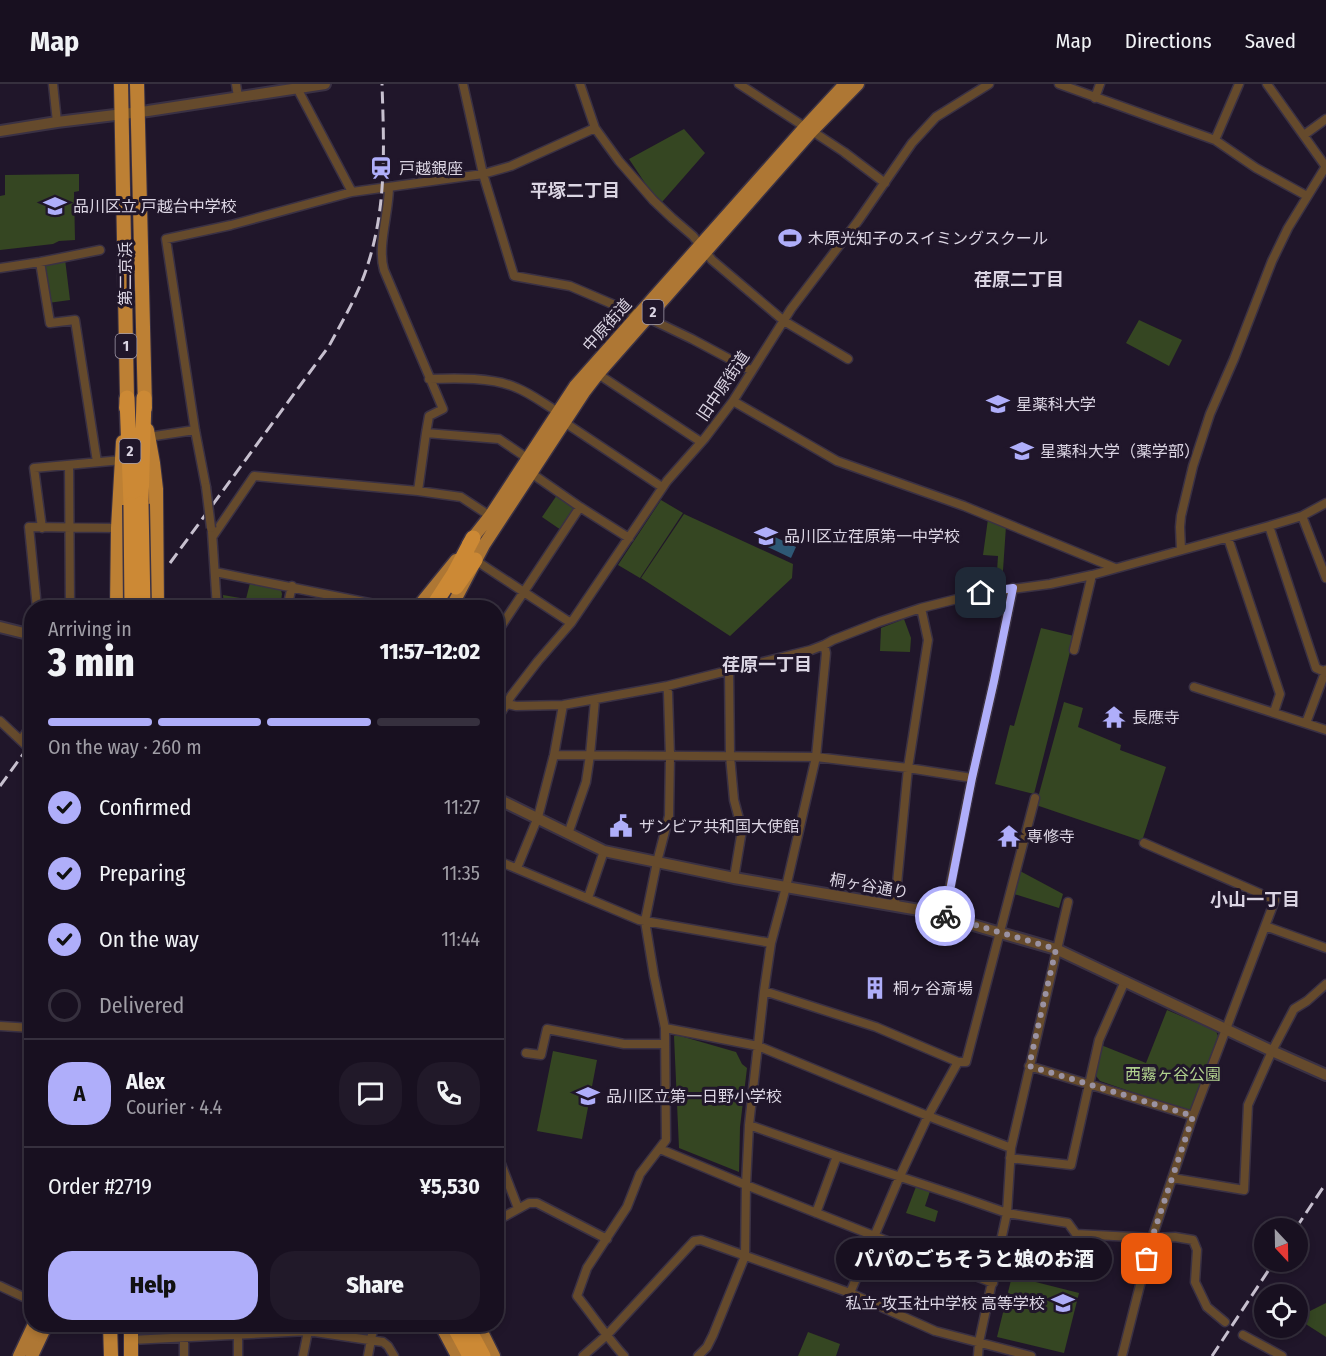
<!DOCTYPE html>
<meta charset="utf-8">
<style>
:root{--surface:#181020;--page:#211929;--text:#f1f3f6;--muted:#9f9da5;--line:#36303e;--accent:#afaefa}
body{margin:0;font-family:"Fira Sans Condensed","Noto Sans JP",sans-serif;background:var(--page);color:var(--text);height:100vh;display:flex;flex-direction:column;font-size:22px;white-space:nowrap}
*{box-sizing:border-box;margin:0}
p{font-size:20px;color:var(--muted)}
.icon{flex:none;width:33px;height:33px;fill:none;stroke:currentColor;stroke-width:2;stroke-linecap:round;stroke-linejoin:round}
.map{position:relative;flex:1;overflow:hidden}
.drawer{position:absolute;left:24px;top:516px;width:480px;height:732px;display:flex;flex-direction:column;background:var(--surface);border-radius:24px;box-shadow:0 3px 9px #0003,0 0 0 2px var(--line)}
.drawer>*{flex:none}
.needle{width:39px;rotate:158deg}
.fabs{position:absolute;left:1254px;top:1134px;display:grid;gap:12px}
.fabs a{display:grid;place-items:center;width:54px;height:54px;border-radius:50%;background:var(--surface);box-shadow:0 3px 9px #0003,0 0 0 2px var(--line);font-size:30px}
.pin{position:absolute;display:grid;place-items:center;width:51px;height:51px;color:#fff;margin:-26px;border-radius:12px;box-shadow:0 3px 9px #0006}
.courier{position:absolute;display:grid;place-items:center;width:60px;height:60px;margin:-30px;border:4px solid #afaefa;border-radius:50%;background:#fff;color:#222;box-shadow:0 2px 8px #0007}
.bubble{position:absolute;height:42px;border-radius:21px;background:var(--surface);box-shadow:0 3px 9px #0003,0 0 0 2px var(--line);font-size:20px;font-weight:800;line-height:42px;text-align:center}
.head em{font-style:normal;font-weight:800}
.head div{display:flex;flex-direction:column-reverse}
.head{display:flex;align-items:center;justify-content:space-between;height:102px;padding:0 24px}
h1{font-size:39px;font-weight:800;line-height:45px}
.bar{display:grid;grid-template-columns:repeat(4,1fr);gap:9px 6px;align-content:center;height:72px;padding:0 24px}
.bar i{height:8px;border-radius:4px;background:var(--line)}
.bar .active{background:var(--accent)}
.bar p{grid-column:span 4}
.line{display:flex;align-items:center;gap:15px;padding:0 24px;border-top:2px solid var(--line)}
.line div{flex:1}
.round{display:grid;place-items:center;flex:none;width:63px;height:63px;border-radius:24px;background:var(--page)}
ol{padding:0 24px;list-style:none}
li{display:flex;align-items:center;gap:18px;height:66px}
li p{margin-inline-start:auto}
li .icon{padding:6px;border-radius:50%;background:var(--accent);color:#111;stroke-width:4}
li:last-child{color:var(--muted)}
li i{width:33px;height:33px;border:3px solid var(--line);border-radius:50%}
.action{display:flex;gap:12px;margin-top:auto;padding:12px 24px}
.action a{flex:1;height:69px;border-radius:24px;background:var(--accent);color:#111;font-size:24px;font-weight:800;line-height:69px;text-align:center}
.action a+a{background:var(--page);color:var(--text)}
header{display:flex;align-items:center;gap:36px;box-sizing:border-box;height:84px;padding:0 30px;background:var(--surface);border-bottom:2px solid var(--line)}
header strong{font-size:28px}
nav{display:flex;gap:33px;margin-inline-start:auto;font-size:21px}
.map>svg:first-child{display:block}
.green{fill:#354622}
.water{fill:#2e5875}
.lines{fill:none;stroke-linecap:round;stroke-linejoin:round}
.minor-casing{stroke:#3a3144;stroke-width:11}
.tertiary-casing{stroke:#3a3144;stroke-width:14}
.primary-casing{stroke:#3a3144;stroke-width:15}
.trunk-casing{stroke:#3a3144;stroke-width:16}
.motorway-casing{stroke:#3a3144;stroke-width:18}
.minor{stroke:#654a2c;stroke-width:8}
.tertiary{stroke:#654a2c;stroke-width:10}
.primary{stroke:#ae7734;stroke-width:12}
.trunk{stroke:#bd8034;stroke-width:14}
.motorway{stroke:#cc8935;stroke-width:15}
.rail{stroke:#c7c0cf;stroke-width:3;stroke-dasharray:12 6;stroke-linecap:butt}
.minor-bridge-casing{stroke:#3a3144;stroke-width:11;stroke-linecap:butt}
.motorway-bridge-casing{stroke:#3a3144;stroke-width:18;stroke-linecap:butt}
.minor-bridge{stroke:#654a2c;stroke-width:8}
.motorway-bridge{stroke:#cc8935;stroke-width:15}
.done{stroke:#9a92a2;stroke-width:6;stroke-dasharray:0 10.8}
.route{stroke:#afaefa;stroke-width:8}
.labels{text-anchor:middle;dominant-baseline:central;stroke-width:6;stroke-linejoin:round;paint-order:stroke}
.shield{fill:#20162a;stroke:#a39cac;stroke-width:1.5}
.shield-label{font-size:15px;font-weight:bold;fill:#dbd5e3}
.poi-label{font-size:16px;fill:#dbd5e3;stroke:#20162a;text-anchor:start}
.street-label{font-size:16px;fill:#dbd5e3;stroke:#20162a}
.park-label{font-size:16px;fill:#b0d08d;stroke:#20162a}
.neighbourhood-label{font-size:18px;font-weight:bold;fill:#dbd5e3;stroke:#20162a}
</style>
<header>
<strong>Map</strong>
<nav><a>Map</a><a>Directions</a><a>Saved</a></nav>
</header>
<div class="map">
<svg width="1326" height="1272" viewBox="0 0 1326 1272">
<rect width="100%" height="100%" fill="#20162a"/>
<path class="green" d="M 684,45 L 705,69 L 662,118 L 651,108 L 629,75 Z
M 79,90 L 79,107 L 74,108 L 75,156 L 59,157 L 53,160 L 0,166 L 0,112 L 5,111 L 5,91 Z
M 65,175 L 70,216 L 48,219 L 41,180 Z
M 1139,236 L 1182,256 L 1169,282 L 1126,259 Z
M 557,411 L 576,424 L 561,446 L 542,433 Z
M 661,416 L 683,429 L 640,494 L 618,481 Z
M 684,430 L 793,480 L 792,494 L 730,552 L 641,494 Z
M 988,435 L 1006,442 L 1002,501 L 996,502 L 998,472 L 983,471 Z
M 250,499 L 281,506 L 282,510 L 280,524 L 224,523 L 223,511 L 246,515 Z
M 904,535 L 911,554 L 910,568 L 880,567 L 881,544 Z
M 1041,544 L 1074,552 L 1034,710 L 995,700 L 1010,641 L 1014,642 Z
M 1064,618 L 1083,624 L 1078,643 L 1121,661 L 1120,666 L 1166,683 L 1142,757 L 1036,721 Z
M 1020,787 L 1063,810 L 1059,824 L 1014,810 Z
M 1167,926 L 1216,947 L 1218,952 L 1192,1024 L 1187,1027 L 1100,997 L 1096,992 L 1101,961 L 1146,979 Z
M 677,951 L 736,968 L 742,980 L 747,984 L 740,1043 L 739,1088 L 679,1064 L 674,952 Z
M 553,967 L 597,976 L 582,1055 L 537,1047 Z
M 917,1100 L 931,1104 L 925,1122 L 938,1127 L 935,1138 L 906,1129 Z
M 1012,1192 L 1079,1209 L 1064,1269 L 997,1253 Z
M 1326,1219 L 1326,1253 L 1298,1235 L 1298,1233 Z
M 808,1248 L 840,1260 L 836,1272 L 798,1272 Z"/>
<path class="water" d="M 762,447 L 796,463 L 791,474 L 757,458 Z"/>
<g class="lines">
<g class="minor-casing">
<path id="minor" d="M 53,0 L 57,38
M 236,0 L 238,13
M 463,0 L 483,90 L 514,192 L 570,202 L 638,231
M 580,0 L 595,44 L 619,77 L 653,116 L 672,134 L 693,152 L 712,176 L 784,237 L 848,275
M 739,0 L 805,43
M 1059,0 L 1215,56 L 1256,84 L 1307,112
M 1267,0 L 1326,83
M 297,4 L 352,108
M 1095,14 L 1100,0
M 812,47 L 844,68 L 885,99
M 1304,51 L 1326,35
M 1215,56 L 1239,0
M 389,103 C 389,129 377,162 384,186 L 443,325 L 429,332 L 426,349 L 499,355 L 527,374
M 40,178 L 50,239 L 75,236 L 97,378
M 0,184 L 40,178 L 100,166
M 648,234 L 692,255 L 752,287
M 598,290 L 701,358
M 429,295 C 455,294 494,293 517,304 C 532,310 544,320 558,328
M 733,317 L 837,377 L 964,422 L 1115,484
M 564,338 L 662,403
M 148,353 L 195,346
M 69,381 L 70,524
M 531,389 L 580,423 L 629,454
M 206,403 L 195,346 L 166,155 L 231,141 L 352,108 L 483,90 L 511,82 L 595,44
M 418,407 L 426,349
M 1302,432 L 1326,494
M 1269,442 L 1316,584 L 1325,588
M 42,444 L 34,384 L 122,376
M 212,448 L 217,524
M 213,452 L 254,392 L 418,407 L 461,413 L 490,432
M 1228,454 L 1280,610 L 1274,628
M 1181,466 L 1180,443 L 1181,432 L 1193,382 L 1210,330 L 1234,275 L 1272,177 L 1288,144 L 1326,82
M 475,476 L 571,539
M 215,488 L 394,524
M 37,524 L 29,443 L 118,444
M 287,524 L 292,502
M 496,550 L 580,423
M 1074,566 L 1092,491
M 729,587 L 730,672 L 734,716 L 742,746 L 734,794
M 1194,603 L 1326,646
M 496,613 L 507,620 L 516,622 L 563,621 L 667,602 L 811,566 L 824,561 L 833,556 L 879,538 L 921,524 L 981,509 L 1050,500 L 1092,491 L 1269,442 L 1302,432 L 1326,419
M 0,637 L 32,667
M 496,637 L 511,612 L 538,577 L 571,539 L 667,397 L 705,354 L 733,317 L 791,225 L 858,137 L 912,59 L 936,33 L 989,0
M 1306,639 L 1326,586
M 21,656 L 32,640
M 554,671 L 816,673 L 908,684 L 972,694
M 568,750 L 586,698 L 590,671 L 595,616
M 496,776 L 639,836 L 771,859
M 517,784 L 538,733 L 554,671 L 563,621
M 588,814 L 604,767
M 895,821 L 908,684 L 928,556 L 921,524
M 944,832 L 972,694 L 994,597 L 1013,504
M 1265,842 L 1326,864
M 764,907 L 876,943 L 958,978 L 966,978 L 1035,714
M 0,942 L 32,944
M 29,944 L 32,1036
M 665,944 L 758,962 L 928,1032 L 1011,1064
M 526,969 L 541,971 L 547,945 L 624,960 L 665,960
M 1029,982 L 1193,1032
M 749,1041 L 837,1072 L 961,1113 L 1007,1129 L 1068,1139 L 1076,1150 L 1152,1154 L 1175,1153 L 1193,1156 L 1197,1166 L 1195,1198 L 1207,1223 L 1225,1238
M 660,1065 L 746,1101 L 993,1199
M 496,1067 L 518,1124
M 1010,1074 L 1071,1081 L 1099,956 L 1125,897
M 1172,1094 L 1244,1106 L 1248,1021 L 1272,967 L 1294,925 L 1307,917 L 1326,900
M 31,1097 L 32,1054
M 816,1129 L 837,1072
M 496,1137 L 529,1119 L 537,1119 L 607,1155
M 0,1202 L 32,1217
M 850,1209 L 900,1092 L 928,1032 L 958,978
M 238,1240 L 238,1272
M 1243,1251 L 1282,1272
M 184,1253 L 184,1272
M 131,1256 L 308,1247 L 383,1258 L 388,1262 L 394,1272
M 303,1272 L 308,1247
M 368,1272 L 374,1240
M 583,1272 L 607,1251 L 694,1157 L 701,1156 L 850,1209 L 935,1247 L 1031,1272
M 624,1272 C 607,1253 593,1232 577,1212 L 587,1184 L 627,1123 L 640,1090 L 666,1056 L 665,944 L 654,892 L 645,837 L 657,778 L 669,732 L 670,672 L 668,609 L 667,602
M 698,1272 L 707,1263 L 713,1251 L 745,1172 L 746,1101 L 749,1041 L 764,907 L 771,859 L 786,803 L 816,673 L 826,569 L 824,561
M 978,1272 L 979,1258 L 1007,1129 L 1011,1064 L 1068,818
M 1122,1272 L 1152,1154 L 1193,1032 L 1275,816 L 1144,759"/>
</g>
<g class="tertiary-casing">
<path id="tertiary" d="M 0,47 L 57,38 L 148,27 L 325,0
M 0,543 L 32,551
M 496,714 L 604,767 L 734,794 L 925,827 L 1056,865 L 1272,967 L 1326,991"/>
</g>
<g class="primary-casing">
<path id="primary" d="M 468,460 L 490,432 L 575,302 L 805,43 L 845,0
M 417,524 L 456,476
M 451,524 L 484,461 L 585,307 L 598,290 L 812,47 L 858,0
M 440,1240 L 457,1272
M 478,1240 L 494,1272
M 19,1272 L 34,1240
M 32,1272 L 47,1240"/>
</g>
<g class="trunk-casing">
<path id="trunk" d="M 121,0 L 127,314 L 126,324
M 137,0 L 145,324
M 147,346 L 153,379 L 156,405 L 157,524
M 117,524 L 118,444 L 123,358
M 110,1240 L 111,1272
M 131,1240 L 131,1272"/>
</g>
<g class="motorway-casing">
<path id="motorway" d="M 127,314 L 131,421
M 141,420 L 144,314
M 456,503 L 475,476
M 432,524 L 454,490 L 473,454
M 453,1240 L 470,1272
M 466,1240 L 483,1272"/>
</g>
<use href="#minor" class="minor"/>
<use href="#tertiary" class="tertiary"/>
<use href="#primary" class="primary"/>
<use href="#trunk" class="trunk"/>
<use href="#motorway" class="motorway"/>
<path class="rail" d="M 170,479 L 329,262 C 343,236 358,211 367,183 C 387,123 384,62 382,0
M 0,702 L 32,658
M 1296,1144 L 1326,1099
M 1212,1272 L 1274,1178"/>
<g class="minor-bridge-casing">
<path id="minor-bridge" d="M 206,403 L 211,444"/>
</g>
<g class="motorway-bridge-casing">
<path id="motorway-bridge" d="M 141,420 L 143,524
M 131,421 L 132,524"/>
</g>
<use href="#minor-bridge" class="minor-bridge"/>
<use href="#motorway-bridge" class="motorway-bridge"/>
</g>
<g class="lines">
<path class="done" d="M 945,832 L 1056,865 L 1029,982 L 1193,1032 L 1152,1154 L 1147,1175"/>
<path class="route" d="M 945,832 L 972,694 L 994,597 L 1013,504 L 981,509"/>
</g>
<defs>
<g id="station-bare" transform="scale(1.8)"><path d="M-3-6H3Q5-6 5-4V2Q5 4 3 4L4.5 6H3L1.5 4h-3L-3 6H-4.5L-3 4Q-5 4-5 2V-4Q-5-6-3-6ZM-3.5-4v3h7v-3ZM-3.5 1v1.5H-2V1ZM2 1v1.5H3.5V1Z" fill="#afaefa" stroke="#20162a" stroke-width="2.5" paint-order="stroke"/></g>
<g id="school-bare" transform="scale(1.8)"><path d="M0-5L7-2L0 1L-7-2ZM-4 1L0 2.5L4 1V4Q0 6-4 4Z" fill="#afaefa" stroke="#20162a" stroke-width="2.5" paint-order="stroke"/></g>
<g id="stadium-bare" transform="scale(1.8)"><path d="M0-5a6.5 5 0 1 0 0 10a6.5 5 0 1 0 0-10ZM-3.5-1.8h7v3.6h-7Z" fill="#afaefa" stroke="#20162a" stroke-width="2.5" paint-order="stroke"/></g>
<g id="university-bare" transform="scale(1.8)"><path d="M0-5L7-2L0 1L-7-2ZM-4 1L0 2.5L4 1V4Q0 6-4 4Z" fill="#afaefa" stroke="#20162a" stroke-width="2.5" paint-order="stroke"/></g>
<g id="temple-bare" transform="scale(1.8)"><path d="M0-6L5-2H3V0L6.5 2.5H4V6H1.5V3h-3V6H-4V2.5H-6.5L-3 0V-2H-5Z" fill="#afaefa" stroke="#20162a" stroke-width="2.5" paint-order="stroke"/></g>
<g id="civic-bare" transform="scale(1.8)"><path d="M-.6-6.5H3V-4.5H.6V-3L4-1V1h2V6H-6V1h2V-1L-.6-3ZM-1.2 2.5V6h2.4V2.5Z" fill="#afaefa" stroke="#20162a" stroke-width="2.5" paint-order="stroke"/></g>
<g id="building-bare" transform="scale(1.8)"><path d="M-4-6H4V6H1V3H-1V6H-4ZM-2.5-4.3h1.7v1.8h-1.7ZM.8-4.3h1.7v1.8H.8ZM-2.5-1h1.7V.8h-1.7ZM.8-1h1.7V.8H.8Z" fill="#afaefa" stroke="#20162a" stroke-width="2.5" paint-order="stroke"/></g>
</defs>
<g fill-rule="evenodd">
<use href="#station-bare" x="381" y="84"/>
<use href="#school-bare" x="55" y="122"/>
<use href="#stadium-bare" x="790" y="154"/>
<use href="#university-bare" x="998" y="320"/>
<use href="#university-bare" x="1022" y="367"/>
<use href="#school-bare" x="766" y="452"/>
<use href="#temple-bare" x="1114" y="633"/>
<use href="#civic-bare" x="621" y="742"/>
<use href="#temple-bare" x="1009" y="752"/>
<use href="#building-bare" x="875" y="904"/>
<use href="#school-bare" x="588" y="1012"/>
<use href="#school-bare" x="1063" y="1219"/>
</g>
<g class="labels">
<g class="shield">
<rect x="642.5" y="216" width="21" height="24" rx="4.5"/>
<rect x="115.5" y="250" width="21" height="24" rx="4.5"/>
<rect x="119.5" y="355" width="21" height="24" rx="4.5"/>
</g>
<g class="shield-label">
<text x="653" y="228">2</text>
<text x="126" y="262">1</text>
<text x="130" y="367">2</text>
</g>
<g class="poi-label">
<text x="399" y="84">戸越銀座</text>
<text x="73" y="122">品川区立 戸越台中学校</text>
<text x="808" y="154">木原光知子のスイミングスクール</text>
<text x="1016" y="320">星薬科大学</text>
<text x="1040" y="367">星薬科大学（薬学部）</text>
<text x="784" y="452">品川区立荏原第一中学校</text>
<text x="1132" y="633">長應寺</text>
<text x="639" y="742">ザンビア共和国大使館</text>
<text x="1027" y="752">専修寺</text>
<text x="893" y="904">桐ヶ谷斎場</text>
<text x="606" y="1012">品川区立第一日野小学校</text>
<text x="1045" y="1219" text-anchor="end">私立 攻玉社中学校 高等学校</text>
</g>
<g class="street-label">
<text transform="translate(125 190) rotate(-90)">第二京浜</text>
<text transform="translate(607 241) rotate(-48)">中原街道</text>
<text transform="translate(723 302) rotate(-56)">旧中原街道</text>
<text transform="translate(869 802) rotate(10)">桐ヶ谷通り</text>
</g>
<g class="park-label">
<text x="1173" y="990">西霧ヶ谷公園</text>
</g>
<g class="neighbourhood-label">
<text x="575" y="107">平塚二丁目</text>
<text x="1019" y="196">荏原二丁目</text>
<text x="767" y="581">荏原一丁目</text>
<text x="1255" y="816">小山一丁目</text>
</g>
</g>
</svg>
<div class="fabs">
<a><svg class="needle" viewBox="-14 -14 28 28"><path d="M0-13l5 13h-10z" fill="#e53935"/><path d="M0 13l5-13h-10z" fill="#9f9da5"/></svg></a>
<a><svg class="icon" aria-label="locate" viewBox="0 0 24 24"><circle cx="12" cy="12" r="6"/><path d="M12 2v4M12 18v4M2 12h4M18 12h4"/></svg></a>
</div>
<div class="pin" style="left:1147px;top:1175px;background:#ea580c"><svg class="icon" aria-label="bag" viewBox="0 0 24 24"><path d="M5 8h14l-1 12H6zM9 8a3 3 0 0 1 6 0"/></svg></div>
<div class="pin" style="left:981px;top:509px;background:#1f2937"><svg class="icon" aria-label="home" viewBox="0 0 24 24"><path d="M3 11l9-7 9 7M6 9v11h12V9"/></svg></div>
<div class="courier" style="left:945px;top:832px"><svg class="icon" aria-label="bike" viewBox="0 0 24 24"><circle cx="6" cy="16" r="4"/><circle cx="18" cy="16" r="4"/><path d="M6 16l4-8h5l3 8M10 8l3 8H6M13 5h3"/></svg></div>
<div class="bubble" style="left:836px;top:1154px;width:276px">パパのごちそうと娘のお酒</div>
<section class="drawer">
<div class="head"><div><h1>3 min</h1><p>Arriving in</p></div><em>11:57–12:02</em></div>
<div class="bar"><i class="active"></i><i class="active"></i><i class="active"></i><i></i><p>On the way · 260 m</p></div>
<ol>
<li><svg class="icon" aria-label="check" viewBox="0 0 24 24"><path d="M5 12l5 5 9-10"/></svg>Confirmed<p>11:27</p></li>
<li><svg class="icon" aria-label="check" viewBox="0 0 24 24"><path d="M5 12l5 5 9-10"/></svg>Preparing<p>11:35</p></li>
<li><svg class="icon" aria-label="check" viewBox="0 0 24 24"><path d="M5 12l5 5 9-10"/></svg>On the way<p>11:44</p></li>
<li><i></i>Delivered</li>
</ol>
<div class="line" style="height:108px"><b class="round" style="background:var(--accent);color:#111">A</b><div><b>Alex</b><p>Courier · 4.4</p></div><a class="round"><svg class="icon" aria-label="chat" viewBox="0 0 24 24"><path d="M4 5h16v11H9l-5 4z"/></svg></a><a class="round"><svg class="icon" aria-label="phone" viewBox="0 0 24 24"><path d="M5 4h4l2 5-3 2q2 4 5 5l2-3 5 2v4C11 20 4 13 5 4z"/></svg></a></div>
<div class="line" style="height:78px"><div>Order #2719</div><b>¥5,530</b></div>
<div class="action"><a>Help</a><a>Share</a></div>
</section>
</div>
